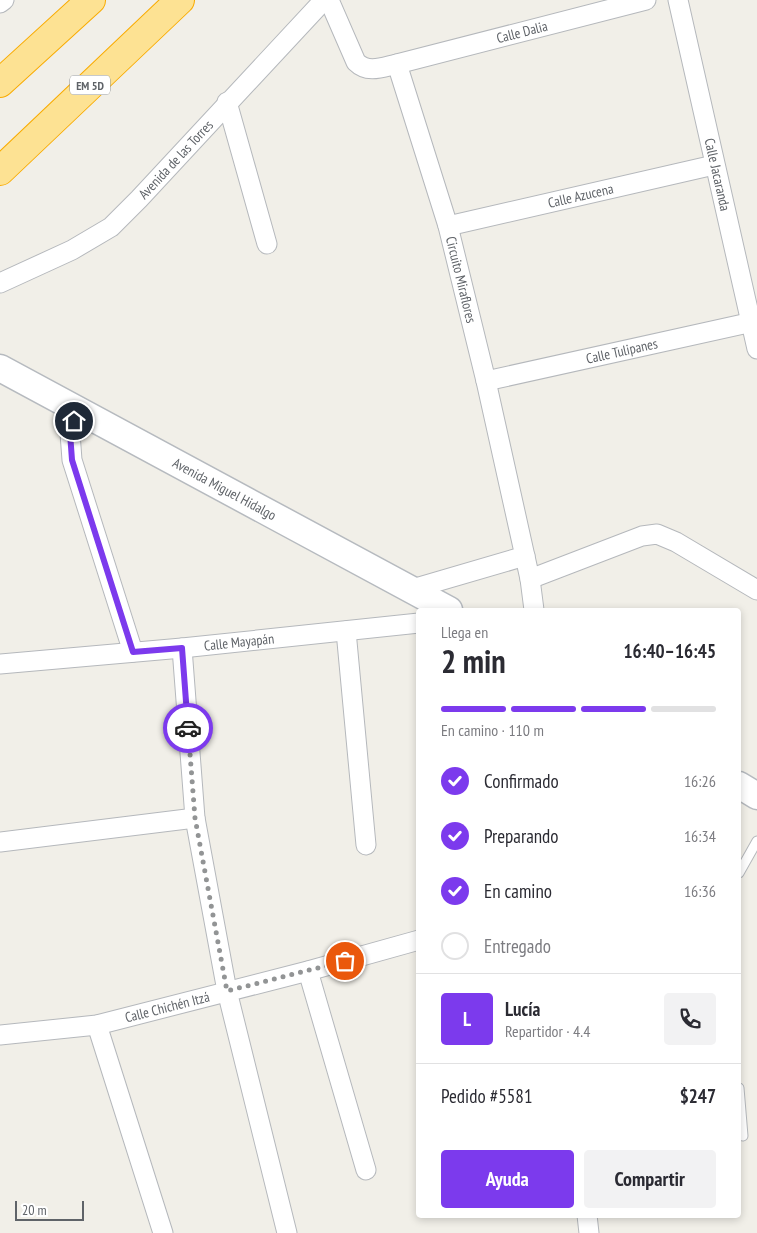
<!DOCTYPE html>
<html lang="es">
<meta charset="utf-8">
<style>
:root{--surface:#fff;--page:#f2f2f3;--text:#2b2b33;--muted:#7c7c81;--line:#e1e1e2;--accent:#7c3aed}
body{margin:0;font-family:"PT Sans Narrow",sans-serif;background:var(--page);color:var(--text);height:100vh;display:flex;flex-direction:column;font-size:19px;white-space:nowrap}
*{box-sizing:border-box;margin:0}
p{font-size:16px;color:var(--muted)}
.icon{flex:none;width:28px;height:28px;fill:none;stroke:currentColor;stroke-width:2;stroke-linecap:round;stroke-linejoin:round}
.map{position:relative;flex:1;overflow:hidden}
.panel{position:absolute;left:416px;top:608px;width:325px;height:610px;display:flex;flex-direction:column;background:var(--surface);border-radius:5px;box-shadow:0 2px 8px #0003}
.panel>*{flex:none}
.scale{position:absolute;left:15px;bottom:12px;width:69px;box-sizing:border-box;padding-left:5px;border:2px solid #5f6368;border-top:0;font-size:14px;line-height:18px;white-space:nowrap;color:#5f6368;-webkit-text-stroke:4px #fff;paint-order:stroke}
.pin{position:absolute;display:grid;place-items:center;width:42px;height:42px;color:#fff;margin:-21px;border:2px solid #fff;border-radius:50%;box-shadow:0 1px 5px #0007}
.courier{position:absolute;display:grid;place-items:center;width:50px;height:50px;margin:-25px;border:4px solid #7c3aed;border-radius:50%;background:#fff;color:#222;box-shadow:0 1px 6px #0007}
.summary em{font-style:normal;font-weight:700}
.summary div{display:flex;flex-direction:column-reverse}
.summary{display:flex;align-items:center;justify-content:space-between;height:85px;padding:0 25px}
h1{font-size:32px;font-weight:700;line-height:38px}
.bar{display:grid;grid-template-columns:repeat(4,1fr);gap:8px 5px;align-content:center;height:60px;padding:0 25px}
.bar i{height:6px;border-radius:4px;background:var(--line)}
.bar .selected{background:var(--accent)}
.bar p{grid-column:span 4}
.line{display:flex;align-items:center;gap:12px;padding:0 25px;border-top:1px solid var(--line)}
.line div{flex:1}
.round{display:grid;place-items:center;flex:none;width:52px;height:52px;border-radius:5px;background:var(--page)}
ol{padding:0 25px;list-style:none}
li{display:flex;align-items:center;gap:15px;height:55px}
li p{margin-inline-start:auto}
li .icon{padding:5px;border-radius:50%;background:var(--accent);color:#fff;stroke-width:4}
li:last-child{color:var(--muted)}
li i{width:28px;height:28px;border:2px solid var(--line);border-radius:50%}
.primary-button{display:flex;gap:10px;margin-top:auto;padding:10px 25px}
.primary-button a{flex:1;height:58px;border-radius:5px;background:var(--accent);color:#fff;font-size:20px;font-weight:700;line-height:58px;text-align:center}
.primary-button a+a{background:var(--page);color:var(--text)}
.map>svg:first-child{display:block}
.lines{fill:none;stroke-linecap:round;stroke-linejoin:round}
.service-casing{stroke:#b5b8bc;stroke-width:11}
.minor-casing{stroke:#b5b8bc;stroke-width:21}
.secondary-casing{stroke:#b6babf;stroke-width:29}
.motorway-casing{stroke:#f9ab00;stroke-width:30}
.service{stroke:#fff;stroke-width:9}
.minor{stroke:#fff;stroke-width:19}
.secondary{stroke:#fff;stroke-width:26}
.motorway{stroke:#fde293;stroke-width:28}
.done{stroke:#929495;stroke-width:5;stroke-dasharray:0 9}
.route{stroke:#7c3aed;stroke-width:6}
.labels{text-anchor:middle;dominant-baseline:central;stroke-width:5;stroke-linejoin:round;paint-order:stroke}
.shield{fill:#fff;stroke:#8f9295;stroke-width:1}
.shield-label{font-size:12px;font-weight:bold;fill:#5f6368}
.street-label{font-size:14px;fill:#5f6368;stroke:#fff}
</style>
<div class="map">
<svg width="757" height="1233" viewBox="0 0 757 1233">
<rect width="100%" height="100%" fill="#f1efe8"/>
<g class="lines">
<g class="service-casing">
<path id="service" d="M 739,873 L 757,841
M 739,1088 L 743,1136"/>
</g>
<g class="minor-casing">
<g id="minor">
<path id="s1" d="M 329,0 L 356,62 C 368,74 383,67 397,64 L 448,226 L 486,381 L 530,579 L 534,610"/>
<path id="s2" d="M 678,0 L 757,349"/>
<path d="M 0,3 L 4,0"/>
<path id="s3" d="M 397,64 L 646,0"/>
<path d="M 227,102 L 267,244"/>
<path id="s4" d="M 448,226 L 714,165"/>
<path id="s5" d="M 0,283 L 72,250 L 111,227 L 139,199 L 324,0"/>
<path id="s6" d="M 486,381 L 757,321"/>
<path d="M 77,409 L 70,433 L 72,460 L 133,652"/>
<path d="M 530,579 L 642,536 L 657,534 L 676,542 L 757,590"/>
<path d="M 412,589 L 525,556"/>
<path d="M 346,631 L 366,845"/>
<path d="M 182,648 L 195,818 L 227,991 L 287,1233"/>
<path id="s7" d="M 0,664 L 182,648 L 419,623"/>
<path d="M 0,842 L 195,818"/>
<path d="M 308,971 L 366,1170"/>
<path d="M 97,1025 L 163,1233"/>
<path id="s8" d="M 0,1035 L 97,1025 L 308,971 L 419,940"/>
<path d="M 587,1215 L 589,1233"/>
</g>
</g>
<g class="secondary-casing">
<g id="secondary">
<path id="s9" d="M 0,368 L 449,610"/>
<path d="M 739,785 L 757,796"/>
</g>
</g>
<g class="motorway-casing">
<path id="motorway" d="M 0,83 L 91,0
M 0,171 L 180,0"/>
</g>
<use href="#service" class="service"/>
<use href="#minor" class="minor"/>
<use href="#secondary" class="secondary"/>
<use href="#motorway" class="motorway"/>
</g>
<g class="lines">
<path class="done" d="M 188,728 L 195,818 L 227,991 L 345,961"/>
<path class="route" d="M 74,421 L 70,433 L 72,460 L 133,652 L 182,648 L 188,728"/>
</g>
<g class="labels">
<rect class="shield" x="70" y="75.5" width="40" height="19" rx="4"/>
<g class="shield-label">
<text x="90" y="85">EM 5D</text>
</g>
<g class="street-label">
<text stroke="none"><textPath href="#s3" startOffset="129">Calle Dalia</textPath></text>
<text stroke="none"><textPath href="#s5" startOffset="218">Avenida de las Torres</textPath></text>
<text stroke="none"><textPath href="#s2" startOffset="179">Calle Jacaranda</textPath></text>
<text stroke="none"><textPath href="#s4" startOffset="136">Calle Azucena</textPath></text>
<text stroke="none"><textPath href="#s1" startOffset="336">Circuito Miraflores</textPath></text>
<text stroke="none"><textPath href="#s6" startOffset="139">Calle Tulipanes</textPath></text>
<text stroke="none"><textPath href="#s9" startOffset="255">Avenida Miguel Hidalgo</textPath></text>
<text stroke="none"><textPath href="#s7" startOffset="240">Calle Mayapán</textPath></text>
<text stroke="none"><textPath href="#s8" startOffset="170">Calle Chichén Itzá</textPath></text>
</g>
</g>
</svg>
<div class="scale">20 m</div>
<div class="pin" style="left:345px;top:961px;background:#ea580c"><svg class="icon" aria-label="bag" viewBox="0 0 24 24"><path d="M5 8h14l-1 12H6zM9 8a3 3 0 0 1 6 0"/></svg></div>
<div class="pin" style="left:74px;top:421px;background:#1f2937"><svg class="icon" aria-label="home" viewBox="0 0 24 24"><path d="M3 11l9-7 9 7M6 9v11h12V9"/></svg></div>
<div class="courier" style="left:188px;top:728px"><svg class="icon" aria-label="car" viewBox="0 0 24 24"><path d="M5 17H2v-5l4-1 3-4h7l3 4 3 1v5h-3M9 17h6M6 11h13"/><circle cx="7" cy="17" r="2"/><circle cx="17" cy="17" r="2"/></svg></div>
<section class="panel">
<div class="summary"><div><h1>2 min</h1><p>Llega en</p></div><em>16:40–16:45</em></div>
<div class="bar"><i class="selected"></i><i class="selected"></i><i class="selected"></i><i></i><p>En camino · 110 m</p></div>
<ol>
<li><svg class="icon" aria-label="check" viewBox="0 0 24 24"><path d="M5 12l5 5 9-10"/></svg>Confirmado<p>16:26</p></li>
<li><svg class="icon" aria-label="check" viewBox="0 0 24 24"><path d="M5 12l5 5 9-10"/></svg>Preparando<p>16:34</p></li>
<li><svg class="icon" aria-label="check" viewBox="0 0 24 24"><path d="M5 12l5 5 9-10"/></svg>En camino<p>16:36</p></li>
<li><i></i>Entregado</li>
</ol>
<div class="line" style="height:90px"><b class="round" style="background:var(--accent);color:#fff">L</b><div><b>Lucía</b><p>Repartidor · 4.4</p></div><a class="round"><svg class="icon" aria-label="phone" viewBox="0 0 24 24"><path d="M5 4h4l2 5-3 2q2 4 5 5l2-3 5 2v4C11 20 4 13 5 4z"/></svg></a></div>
<div class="line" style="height:65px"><div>Pedido #5581</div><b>$247</b></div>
<div class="primary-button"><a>Ayuda</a><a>Compartir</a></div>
</section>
</div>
